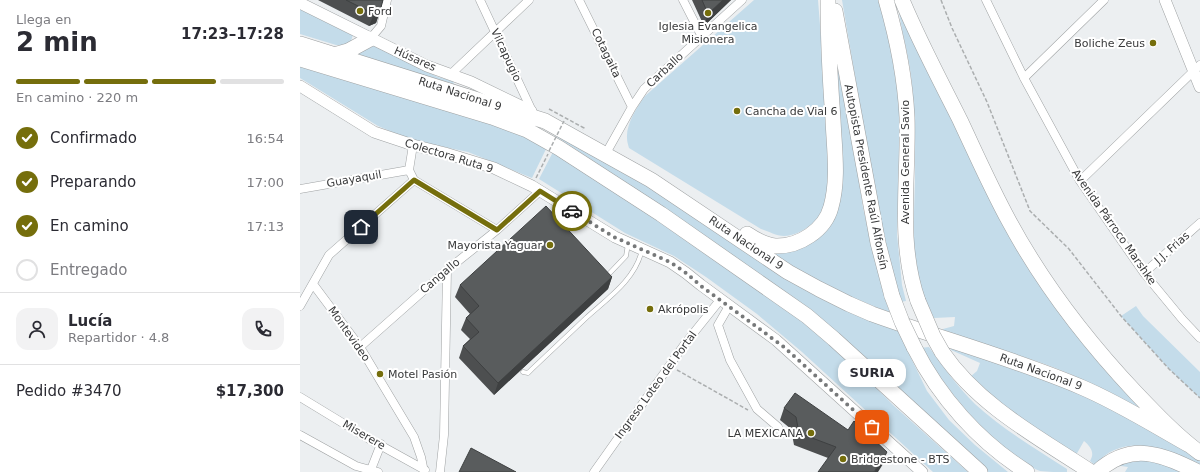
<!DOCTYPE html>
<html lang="es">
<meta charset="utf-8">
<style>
:root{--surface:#fff;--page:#f2f2f3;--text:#2b2b33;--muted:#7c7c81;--line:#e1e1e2;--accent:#756e0c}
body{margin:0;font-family:"DejaVu Sans",sans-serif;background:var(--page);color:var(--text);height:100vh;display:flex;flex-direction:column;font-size:15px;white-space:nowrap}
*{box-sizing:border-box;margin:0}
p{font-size:13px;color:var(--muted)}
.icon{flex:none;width:22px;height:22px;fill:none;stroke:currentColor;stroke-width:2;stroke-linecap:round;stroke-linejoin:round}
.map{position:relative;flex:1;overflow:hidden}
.drawer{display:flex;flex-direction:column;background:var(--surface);width:300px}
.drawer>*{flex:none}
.pin{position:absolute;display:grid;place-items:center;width:34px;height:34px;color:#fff;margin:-17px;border-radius:8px;box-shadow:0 2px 6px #0006}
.courier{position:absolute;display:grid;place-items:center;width:40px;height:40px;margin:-20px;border:3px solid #756e0c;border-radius:50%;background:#fff;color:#222;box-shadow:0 1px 5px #0007}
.bubble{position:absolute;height:28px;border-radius:12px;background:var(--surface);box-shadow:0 2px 6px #0003;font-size:13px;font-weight:600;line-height:28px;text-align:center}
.summary em{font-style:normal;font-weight:600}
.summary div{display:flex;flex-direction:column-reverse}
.summary{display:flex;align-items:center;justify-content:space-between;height:68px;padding:0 16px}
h1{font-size:26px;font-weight:600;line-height:30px}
.bar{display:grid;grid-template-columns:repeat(4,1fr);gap:6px 4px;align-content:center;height:48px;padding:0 16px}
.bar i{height:5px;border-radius:3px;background:var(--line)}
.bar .current{background:var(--accent)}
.bar p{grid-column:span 4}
.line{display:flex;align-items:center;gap:10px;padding:0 16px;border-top:1px solid var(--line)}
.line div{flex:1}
.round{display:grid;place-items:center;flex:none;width:42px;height:42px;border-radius:12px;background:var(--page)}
ol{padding:0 16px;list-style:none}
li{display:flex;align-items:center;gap:12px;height:44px}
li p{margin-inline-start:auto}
li .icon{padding:4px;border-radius:50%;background:var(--accent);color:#fff;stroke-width:4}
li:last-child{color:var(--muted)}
li i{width:22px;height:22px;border:2px solid var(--line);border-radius:50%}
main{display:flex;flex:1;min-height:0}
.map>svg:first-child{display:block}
.green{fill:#c4dcea}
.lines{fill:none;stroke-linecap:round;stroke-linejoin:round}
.lane-casing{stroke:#9fa2a3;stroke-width:5}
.street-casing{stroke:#9fa2a3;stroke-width:9}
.secondary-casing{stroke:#9fa2a3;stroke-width:12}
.highway-casing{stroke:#9fa2a3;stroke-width:16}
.path{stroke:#abaeaf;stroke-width:1.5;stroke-dasharray:4 2;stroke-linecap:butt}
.lane{stroke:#fff;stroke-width:4}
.street{stroke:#fff;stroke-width:8}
.secondary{stroke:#fff;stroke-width:11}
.highway{stroke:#fff;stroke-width:15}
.highway-bridge-casing{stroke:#9fa2a3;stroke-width:16;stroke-linecap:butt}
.path-bridge{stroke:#abaeaf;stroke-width:1.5;stroke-dasharray:4 2;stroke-linecap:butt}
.highway-bridge{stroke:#fff;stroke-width:15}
.wall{fill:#4d4f50}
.shaded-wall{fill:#3e4041}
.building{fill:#595c5d;stroke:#3e4041}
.done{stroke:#77797a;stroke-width:4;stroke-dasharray:0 7.2}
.route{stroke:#756e0c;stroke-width:5}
.poi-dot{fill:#756e0c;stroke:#fff;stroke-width:1.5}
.labels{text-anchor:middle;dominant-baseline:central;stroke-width:4;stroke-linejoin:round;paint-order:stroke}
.poi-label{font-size:11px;fill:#38393a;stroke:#fff;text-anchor:start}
.street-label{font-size:11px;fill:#38393a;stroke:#fff}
</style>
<main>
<section class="drawer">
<div class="summary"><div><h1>2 min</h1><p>Llega en</p></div><em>17:23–17:28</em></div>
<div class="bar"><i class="current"></i><i class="current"></i><i class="current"></i><i></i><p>En camino · 220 m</p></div>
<ol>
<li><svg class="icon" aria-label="check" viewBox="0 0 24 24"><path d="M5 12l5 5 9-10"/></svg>Confirmado<p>16:54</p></li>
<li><svg class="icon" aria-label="check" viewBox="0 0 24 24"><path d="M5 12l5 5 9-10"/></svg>Preparando<p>17:00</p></li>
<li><svg class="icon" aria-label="check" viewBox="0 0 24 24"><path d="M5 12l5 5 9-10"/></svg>En camino<p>17:13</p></li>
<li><i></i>Entregado</li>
</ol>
<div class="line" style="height:72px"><a class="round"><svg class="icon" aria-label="person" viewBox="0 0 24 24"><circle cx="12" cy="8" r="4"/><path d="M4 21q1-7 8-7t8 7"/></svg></a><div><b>Lucía</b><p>Repartidor · 4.8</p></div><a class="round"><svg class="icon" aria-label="phone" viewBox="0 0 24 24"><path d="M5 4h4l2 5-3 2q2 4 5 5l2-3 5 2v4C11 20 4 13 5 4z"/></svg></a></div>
<div class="line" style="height:52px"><div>Pedido #3470</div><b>$17,300</b></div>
</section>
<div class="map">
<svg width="900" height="472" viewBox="0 0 900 472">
<rect width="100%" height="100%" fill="#eceff1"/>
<path class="green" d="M 454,0 L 518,0 C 521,38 524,75 527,113 C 529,139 533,176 526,201 C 522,219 503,235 484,236 C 476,236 468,231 461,229 L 329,148 C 328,145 327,141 327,138 C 326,124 337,107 345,96 Z
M 542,0 L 582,0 L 600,102 L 597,234 L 602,285 L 606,301 L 600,302 L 572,185 L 559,100 Z
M 598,5 L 698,210 L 861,424 C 831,406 802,388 770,374 C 730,357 687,346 645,334 L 643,329 L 654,326 L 655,317 L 634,318 C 605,263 616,220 615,161 C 615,136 614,110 612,85 C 610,58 601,32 598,5 Z
M 0,8 L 53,35 L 51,41 L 44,45 L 36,45 L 0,34 Z
M 536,31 L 563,208 L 584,296 L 590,313 L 540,292 L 504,273 L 469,251 L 530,221 Z
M 74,46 L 138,77 L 153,81 L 154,84 L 53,54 Z
M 0,64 L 200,126 L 247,147 L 232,178 L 168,152 L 111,140 L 78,126 L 0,78 Z
M 254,135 L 270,141 L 597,329 L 627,391 L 649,420 L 675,445 L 708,472 L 688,472 L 465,279 L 388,224 Z
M 254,150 L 271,161 L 514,329 L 542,353 L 593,405 L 668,472 L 633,472 L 502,352 L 457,314 L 406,277 L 374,256 L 325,233 L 239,179 Z
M 836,306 L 843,316 L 900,372 L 900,398 L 869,369 L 821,316 Z
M 651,346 L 775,390 L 881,447 L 900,461 L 900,467 C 868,448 823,431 795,465 L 790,461 C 795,453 791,447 784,441 L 776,455 L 695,400 L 670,377 L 677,371 L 680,363 L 651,350 Z
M 629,347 C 643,367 658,387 675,404 C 702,429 736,449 767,469 L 767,472 C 759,472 747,472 740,471 C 729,467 718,458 709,451 C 670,420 648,389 620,348 Z
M 845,456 L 889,472 L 825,472 L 828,467 L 821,466 L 813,467 Z"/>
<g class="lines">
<g class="lane-casing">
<path id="lane" d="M 306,277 L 326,256 L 328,244
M 223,372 L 228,373 L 232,369 C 250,352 268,335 286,318 C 308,298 335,280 342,250"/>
</g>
<g class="street-casing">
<path id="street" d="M 180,0 L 232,111
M 279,0 L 332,107
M 383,0 L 402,37
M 686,0 L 724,78 L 780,181 L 844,273 L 882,319 L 900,338
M 70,39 L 81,26 L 87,0
M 150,75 L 229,0
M 724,78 L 804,0
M 305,155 L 332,107 L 344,89 L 442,0
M 114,180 L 197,230
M 780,181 L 900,65
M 0,189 L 109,170
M 844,273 L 900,223
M 13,284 L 60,347 L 114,437 L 121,457 L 124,472
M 0,306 L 29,255 L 114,180 L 109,170 L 113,145
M 429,306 L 418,325 L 430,360 L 457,409 L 478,427
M 60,347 L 147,270 L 197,230 L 240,191
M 0,397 L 69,439 L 125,470
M 0,435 L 56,466 L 78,472
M 70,472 L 81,444
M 140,472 L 144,435 L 147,270
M 294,472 L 384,345 L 420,300"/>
</g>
<g class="secondary-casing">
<path id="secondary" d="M 865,0 L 900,87
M 0,3 L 127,66 L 171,82 L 231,111
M 0,86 L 74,132 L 113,145 L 145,153 L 194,168 L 232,186 L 315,237 L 370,262 L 386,273 L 401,285 L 476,340 L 622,472"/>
</g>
<g class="highway-casing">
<path id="highway" d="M 586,0 C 597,38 605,77 607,117 C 609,178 597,242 618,301
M 602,0 C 619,41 640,80 660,120 C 676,154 691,188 709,221 C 743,284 787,341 836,393 C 856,414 877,436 900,453
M 535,11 L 578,243 L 592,296
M 0,44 L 245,121 L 351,180 L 488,272 L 519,289 L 549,304 L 572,314 C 641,339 713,358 781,387 C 819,403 855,426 891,446
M 34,55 L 48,51 L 70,39
M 0,59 L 192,117 L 227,130 L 259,148 L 361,214 L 507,316 L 534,339 L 680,472
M 447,234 C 456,240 465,245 475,246 C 499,247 525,230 531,207 C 539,179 534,147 533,119 C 530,79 528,40 528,0
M 614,347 C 639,397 679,442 727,472
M 642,352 C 679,406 738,437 791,472
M 797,472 C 831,441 862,454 898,472"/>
</g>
<path class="path" d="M 641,0 L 652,28 L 687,102 L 730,211 L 769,249 L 821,316 L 869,369 L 900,398
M 249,109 L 284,128 L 283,130
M 236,178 L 248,154
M 377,370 L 448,410"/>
<use href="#lane" class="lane"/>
<use href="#street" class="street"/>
<use href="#secondary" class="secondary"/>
<use href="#highway" class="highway"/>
<g class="highway-bridge-casing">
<path id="highway-bridge" d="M 592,296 L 602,322 L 614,347
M 618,301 L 633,336 L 642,352"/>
</g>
<path class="path-bridge" d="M 249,151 L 264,121"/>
<use href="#highway-bridge" class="highway-bridge"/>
</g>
<path class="wall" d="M 18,0 L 83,0 L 80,11 L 76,23 L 69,26 Z
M 392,0 L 431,0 L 404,26 Z
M 312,277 L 308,289 L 194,395 L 159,358 L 163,346 L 170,339 L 161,330 L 166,318 L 170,314 L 155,297 L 160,285 Z
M 484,408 L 583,464 L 528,458 L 494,445 L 491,429 L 480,420 Z"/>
<path class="shaded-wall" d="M 423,0 L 431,0 L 404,26 L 408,14 Z
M 80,11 L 76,23 L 69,26 L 74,14 Z
M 312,277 L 308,289 L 194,395 L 198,383 Z
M 587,452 L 583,464 L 578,472 L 574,472 Z"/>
<path class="building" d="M 46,0 L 83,0 L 80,11 L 74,14 Z
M 402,0 L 423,0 L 408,14 Z
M 246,206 L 312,277 L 198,383 L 163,346 L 179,332 L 166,318 L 179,306 L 160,285 Z
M 495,393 L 548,430 L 554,421 L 587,452 L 574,472 L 518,472 L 536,447 L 499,433 L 496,417 L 484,408 Z
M 171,448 L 216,472 L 159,472 Z"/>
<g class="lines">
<path class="done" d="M 272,211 L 314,237 L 370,262 L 386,273 L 401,286 L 484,347 L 572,427"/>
<path class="route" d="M 61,227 L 114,180 L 197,230 L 240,191 L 272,211"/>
</g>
<g class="poi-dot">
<circle cx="60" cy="11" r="4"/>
<circle cx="408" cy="13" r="4"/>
<circle cx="853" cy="43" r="4"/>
<circle cx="437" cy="111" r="4"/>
<circle cx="250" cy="245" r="4"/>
<circle cx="350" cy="309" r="4"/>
<circle cx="80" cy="374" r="4"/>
<circle cx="511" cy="433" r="4"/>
<circle cx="543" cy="459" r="4"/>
</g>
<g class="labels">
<g class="poi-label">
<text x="68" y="11">Ford</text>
<text x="408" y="26" text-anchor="middle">Iglesia Evangelica<tspan x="408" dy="13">Misionera</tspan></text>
<text x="845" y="43" text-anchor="end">Boliche Zeus</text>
<text x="445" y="111">Cancha de Vial 6</text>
<text x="242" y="245" text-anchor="end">Mayorista Yaguar</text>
<text x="358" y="309">Akrópolis</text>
<text x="88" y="374">Motel Pasión</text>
<text x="503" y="433" text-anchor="end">LA MEXICANA</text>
<text x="551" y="459">Bridgestone - BTS</text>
</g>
<g class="street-label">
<text transform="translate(306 53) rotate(64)">Cotagaita</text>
<text transform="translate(206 55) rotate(65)">Vilcapugio</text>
<text transform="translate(115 59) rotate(24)">Húsares</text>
<text transform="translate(365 70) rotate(-43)">Carballo</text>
<text transform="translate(160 94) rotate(18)">Ruta Nacional 9</text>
<text transform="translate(149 156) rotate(17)">Colectora Ruta 9</text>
<text transform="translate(605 162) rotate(-90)">Avenida General Savio</text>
<text transform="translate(566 177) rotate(79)">Autopista Presidente Raúl Alfonsín</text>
<text transform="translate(54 179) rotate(-10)">Guayaquil</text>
<text transform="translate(814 227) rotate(55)">Avenida Párroco Marshke</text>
<text transform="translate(446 243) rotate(34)">Ruta Nacional 9</text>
<text transform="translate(872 248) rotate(-42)">J.J. Frias</text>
<text transform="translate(140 276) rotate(-40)">Cangallo</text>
<text transform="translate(49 334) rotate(55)">Montevideo</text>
<text transform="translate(741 372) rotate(20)">Ruta Nacional 9</text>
<text transform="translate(356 385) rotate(-54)">Ingreso Loteo del Portal</text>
<text transform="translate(64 435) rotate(30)">Miserere</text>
</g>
</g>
</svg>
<div class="pin" style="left:572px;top:427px;background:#ea580c"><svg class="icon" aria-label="bag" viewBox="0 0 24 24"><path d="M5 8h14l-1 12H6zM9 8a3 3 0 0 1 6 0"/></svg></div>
<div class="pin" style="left:61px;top:227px;background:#1f2937"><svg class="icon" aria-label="home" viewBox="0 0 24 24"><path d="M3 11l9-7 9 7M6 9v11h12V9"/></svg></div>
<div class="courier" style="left:272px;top:211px"><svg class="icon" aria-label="car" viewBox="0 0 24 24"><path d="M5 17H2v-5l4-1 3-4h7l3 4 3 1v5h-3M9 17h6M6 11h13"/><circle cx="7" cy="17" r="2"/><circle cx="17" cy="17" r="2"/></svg></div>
<div class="bubble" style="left:538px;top:359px;width:68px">SURIA</div>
</div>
</main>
